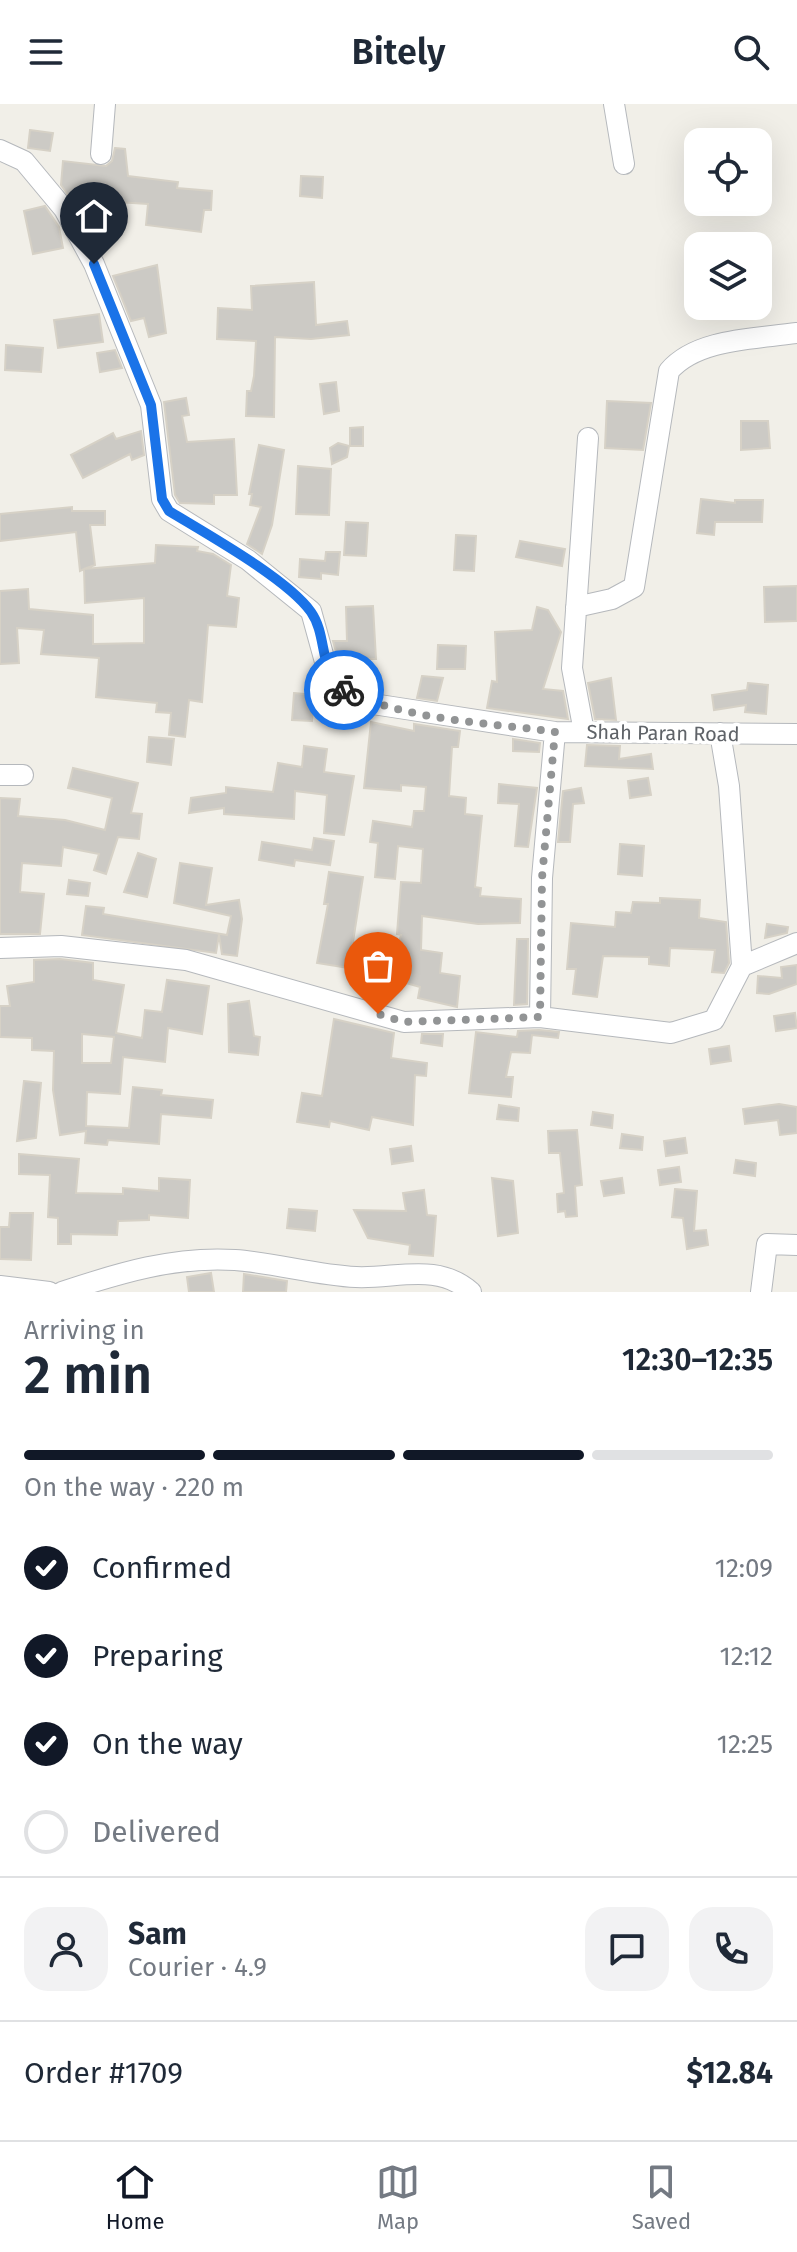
<!DOCTYPE html>
<meta charset="utf-8">
<style>
:root{--surface:#fff;--page:#f2f2f3;--text:#1f2937;--muted:#747a83;--line:#e0e1e3;--accent:#111827}
body{margin:0;font-family:"Fira Sans",sans-serif;background:var(--page);color:var(--text);height:100vh;display:flex;flex-direction:column;font-size:30px;white-space:nowrap}
*{box-sizing:border-box;margin:0}
p{font-size:26px;color:var(--muted)}
.icon{flex:none;width:44px;height:44px;fill:none;stroke:currentColor;stroke-width:2;stroke-linecap:round;stroke-linejoin:round}
.map{position:relative;height:1188px;overflow:hidden}
.sheet{display:flex;flex-direction:column;background:var(--surface);flex:1}
.sheet>*{flex:none}
.controls{position:absolute;left:684px;top:24px;display:grid;gap:16px}
.controls a{display:grid;place-items:center;width:88px;height:88px;border-radius:16px;background:var(--surface);box-shadow:0 8px 32px #0002;font-size:40px}
.pin{position:absolute;display:grid;place-items:center;width:68px;height:68px;color:#fff;margin:-82px -34px;border-radius:50% 50% 50% 0;rotate:-45deg;box-shadow:0 0 8px #0007}
.pin .icon{rotate:45deg}
.courier{position:absolute;display:grid;place-items:center;width:80px;height:80px;margin:-40px;border:6px solid #1a73e8;border-radius:50%;background:#fff;color:#222;box-shadow:0 2px 10px #0007}
.headline em{font-style:normal;font-weight:600}
.headline div{display:flex;flex-direction:column-reverse}
.headline{display:flex;align-items:center;justify-content:space-between;height:136px;padding:0 24px}
h1{font-size:52px;font-weight:600;line-height:60px}
.bar{display:grid;grid-template-columns:repeat(4,1fr);gap:12px 8px;align-content:center;height:96px;padding:0 24px}
.bar i{height:10px;border-radius:6px;background:var(--line)}
.bar .selected{background:var(--accent)}
.bar p{grid-column:span 4}
.line{display:flex;align-items:center;gap:20px;padding:0 24px;border-top:2px solid var(--line)}
.line div{flex:1}
.round{display:grid;place-items:center;flex:none;width:84px;height:84px;border-radius:24px;background:var(--page)}
ol{padding:0 24px;list-style:none}
li{display:flex;align-items:center;gap:24px;height:88px}
li p{margin-inline-start:auto}
li .icon{padding:8px;border-radius:50%;background:var(--accent);color:#fff;stroke-width:4}
li:last-child{color:var(--muted)}
li i{width:44px;height:44px;border:4px solid var(--line);border-radius:50%}
header{display:flex;justify-content:space-between;align-items:center;height:104px;padding:0 24px;background:var(--surface);font-size:36px;font-weight:600}
.tabs{display:flex;justify-content:space-around;align-items:center;height:112px;border-top:2px solid var(--line);background:var(--surface);font-size:22px;color:var(--muted)}
.tabs a{display:grid;justify-items:center;gap:4px}
.tabs .selected{color:var(--accent)}
.map>svg:first-child{display:block}
.building{fill:#cccac5;stroke:#d6d1c6;stroke-width:2;fill-rule:evenodd}
.lines{fill:none;stroke-linecap:round;stroke-linejoin:round}
.minor-casing{stroke:#b5b8bc;stroke-width:22}
.minor{stroke:#fff;stroke-width:20}
.done{stroke:#929495;stroke-width:8;stroke-dasharray:0 14.4}
.route{stroke:#1a73e8;stroke-width:10}
.labels{text-anchor:middle;dominant-baseline:central;stroke-width:7;stroke-linejoin:round;paint-order:stroke}
.street-label{font-size:20px;fill:#5f6368;stroke:#fff}
</style>
<header><svg class="icon" aria-label="menu" viewBox="0 0 24 24"><path d="M4 6h16M4 12h16M4 18h16"/></svg>Bitely<svg class="icon" aria-label="search" viewBox="0 0 24 24"><circle cx="10" cy="10" r="6"/><path d="M15 15l6 6"/></svg></header>
<div class="map">
<svg width="797" height="1188" viewBox="0 0 797 1188">
<rect width="100%" height="100%" fill="#f1efe8"/>
<path class="building" d="M 30,26 L 53,29 L 50,47 L 28,44 Z
M 115,44 L 125,45 L 128,72 L 178,78 L 177,84 L 212,87 L 211,106 L 204,106 L 201,128 L 146,121 L 148,100 L 117,98 L 116,130 L 109,129 L 107,144 L 101,146 L 93,131 L 94,107 L 79,106 L 61,81 L 63,57 L 106,62 L 112,57 Z
M 301,72 L 323,73 L 322,94 L 300,92 Z
M 45,102 L 59,123 L 63,144 L 33,150 L 24,107 Z
M 157,161 L 166,229 L 149,233 L 144,214 L 131,217 L 113,172 Z
M 314,178 L 316,221 L 347,217 L 349,231 L 311,235 L 275,233 L 274,313 L 246,312 L 247,287 L 251,287 L 254,272 L 256,237 L 217,235 L 218,204 L 252,206 L 251,182 Z
M 99,210 L 103,238 L 58,244 L 54,216 Z
M 6,241 L 43,244 L 41,268 L 5,266 Z
M 115,246 L 122,264 L 100,268 L 97,249 Z
M 336,278 L 339,307 L 324,310 L 320,280 Z
M 186,294 L 189,311 L 182,312 L 187,338 L 234,335 L 237,391 L 214,391 L 214,400 L 180,399 L 175,391 L 164,298 Z
M 607,297 L 651,299 L 643,346 L 605,344 Z
M 741,317 L 768,317 L 770,344 L 741,346 Z
M 363,323 L 363,342 L 350,342 L 350,324 Z
M 141,327 L 144,351 L 132,356 L 130,350 L 83,374 L 71,351 L 113,329 L 116,335 Z
M 338,339 L 349,342 L 347,353 L 332,360 L 330,344 Z
M 259,341 L 284,346 L 272,421 L 262,450 L 247,440 L 261,403 L 250,401 L 252,390 L 249,390 Z
M 298,362 L 331,365 L 329,411 L 296,410 Z
M 701,395 L 735,399 L 735,396 L 763,396 L 762,418 L 715,418 L 714,431 L 697,429 Z
M 72,403 L 72,407 L 105,407 L 105,421 L 90,421 L 95,461 L 84,465 L 155,459 L 156,441 L 198,443 L 197,447 L 213,450 L 231,461 L 227,492 L 239,494 L 236,523 L 208,521 L 202,598 L 189,596 L 185,633 L 169,631 L 171,609 L 156,608 L 157,599 L 96,593 L 99,554 L 41,550 L 44,526 L 17,524 L 19,559 L 0,560 L 0,487 L 28,485 L 29,505 L 93,511 L 93,540 L 144,539 L 144,494 L 85,499 L 84,465 L 80,467 L 76,428 L 0,437 L 0,410 Z
M 346,418 L 368,419 L 366,452 L 344,451 Z
M 456,431 L 476,432 L 474,467 L 454,466 Z
M 520,437 L 565,445 L 562,462 L 516,453 Z
M 326,448 L 340,448 L 338,471 L 321,469 L 321,475 L 299,473 L 300,455 L 325,457 Z
M 797,482 L 797,517 L 765,518 L 764,483 Z
M 373,502 L 376,555 L 370,555 L 369,579 L 358,579 L 345,567 L 345,555 L 338,555 L 333,537 L 347,537 L 346,503 Z
M 537,503 L 548,506 L 561,528 L 543,585 L 563,587 L 568,615 L 487,604 L 492,577 L 497,578 L 495,528 L 532,526 Z
M 438,541 L 466,542 L 465,565 L 437,565 Z
M 422,572 L 443,574 L 437,597 L 417,594 Z
M 611,574 L 616,616 L 595,615 L 588,579 Z
M 748,579 L 768,581 L 766,610 L 745,608 L 746,601 L 714,606 L 712,591 L 747,586 Z
M 294,589 L 314,591 L 312,617 L 292,616 Z
M 371,618 L 414,627 L 414,620 L 460,627 L 458,643 L 452,643 L 449,692 L 466,694 L 465,710 L 482,712 L 475,783 L 481,784 L 480,792 L 521,795 L 520,819 L 478,820 L 422,812 L 421,846 L 442,849 L 440,869 L 460,872 L 457,903 L 418,894 L 420,883 L 389,874 L 401,831 L 397,830 L 401,778 L 421,779 L 423,745 L 398,742 L 395,775 L 375,773 L 378,739 L 370,738 L 373,717 L 412,723 L 414,707 L 424,707 L 426,683 L 401,681 L 401,687 L 364,684 Z
M 149,633 L 174,635 L 171,661 L 147,658 Z
M 513,635 L 540,639 L 539,648 L 513,647 Z
M 587,641 L 620,642 L 619,655 L 651,650 L 653,665 L 585,662 Z
M 304,642 L 327,645 L 324,668 L 354,672 L 344,731 L 324,729 L 327,691 L 295,687 L 294,715 L 224,710 L 224,704 L 189,709 L 191,694 L 226,689 L 226,683 L 273,688 L 278,659 L 302,663 Z
M 73,664 L 138,679 L 131,709 L 142,710 L 139,735 L 118,733 L 106,770 L 94,766 L 99,750 L 63,743 L 61,762 L 22,759 L 20,788 L 44,790 L 40,830 L 0,830 L 0,694 L 20,695 L 18,712 L 65,716 L 105,726 L 112,694 L 68,684 Z
M 648,674 L 651,691 L 630,694 L 628,677 Z
M 499,680 L 537,684 L 528,743 L 515,742 L 519,700 L 498,699 Z
M 581,684 L 584,699 L 573,700 L 570,738 L 558,738 L 563,687 Z
M 314,734 L 334,737 L 330,761 L 295,756 L 294,762 L 259,756 L 262,738 L 312,746 Z
M 620,740 L 644,742 L 642,772 L 618,770 Z
M 138,749 L 156,755 L 147,793 L 124,788 Z
M 180,759 L 212,764 L 206,801 L 239,796 L 242,815 L 237,852 L 222,850 L 219,831 L 216,849 L 82,831 L 86,802 L 104,804 L 103,810 L 227,831 L 231,812 L 174,799 Z
M 329,768 L 363,773 L 349,864 L 317,859 L 328,800 L 324,800 Z
M 69,776 L 90,779 L 88,792 L 67,790 Z
M 660,794 L 700,796 L 699,814 L 726,818 L 729,859 L 724,869 L 712,868 L 715,846 L 670,844 L 669,862 L 649,860 L 649,853 L 603,852 L 597,893 L 573,890 L 576,865 L 567,865 L 571,819 L 615,823 L 616,808 L 631,809 L 633,798 L 660,799 Z
M 767,820 L 788,823 L 787,829 L 765,834 Z
M 517,835 L 528,835 L 527,900 L 514,901 Z
M 60,855 L 93,859 L 93,876 L 124,881 L 116,929 L 142,934 L 145,906 L 162,908 L 167,876 L 209,882 L 202,930 L 168,924 L 165,958 L 123,953 L 120,990 L 87,988 L 86,1022 L 129,1024 L 133,983 L 162,986 L 161,991 L 213,996 L 211,1014 L 161,1010 L 159,1040 L 108,1036 L 107,1041 L 85,1039 L 86,1027 L 60,1031 L 53,986 L 54,947 L 32,946 L 32,934 L 0,933 L 0,902 L 10,902 L 7,882 L 34,878 L 34,856 ZM 82,930 L 114,933 L 111,959 L 82,959 Z
M 797,861 L 797,880 L 769,890 L 757,889 L 758,872 L 782,874 L 781,863 Z
M 249,897 L 254,932 L 260,933 L 258,951 L 229,948 L 228,900 Z
M 795,909 L 797,924 L 776,927 L 774,912 Z
M 334,915 L 394,929 L 391,954 L 427,959 L 426,972 L 415,971 L 413,1021 L 372,1013 L 369,1026 L 330,1017 L 329,1023 L 297,1018 L 302,989 L 322,992 Z
M 539,926 L 559,928 L 558,934 L 532,931 L 530,949 L 511,948 L 506,973 L 513,973 L 511,993 L 469,989 L 476,928 L 517,933 L 518,927 Z
M 422,930 L 443,930 L 442,942 L 421,939 Z
M 729,942 L 731,957 L 711,960 L 709,945 Z
M 24,977 L 41,979 L 36,1034 L 17,1037 Z
M 779,1000 L 797,1003 L 797,1029 L 780,1031 L 778,1016 L 745,1020 L 743,1005 Z
M 499,1001 L 519,1004 L 518,1017 L 497,1015 Z
M 593,1008 L 613,1011 L 612,1024 L 591,1021 Z
M 577,1026 L 582,1081 L 575,1082 L 577,1112 L 566,1113 L 565,1107 L 558,1108 L 557,1090 L 564,1089 L 560,1049 L 549,1049 L 548,1027 Z
M 622,1030 L 643,1033 L 642,1046 L 620,1044 Z
M 685,1034 L 687,1049 L 666,1052 L 664,1037 Z
M 411,1042 L 413,1057 L 392,1060 L 390,1045 Z
M 19,1050 L 79,1055 L 76,1089 L 123,1090 L 123,1084 L 159,1087 L 159,1074 L 190,1076 L 188,1114 L 149,1111 L 149,1116 L 118,1117 L 117,1131 L 71,1130 L 71,1140 L 58,1140 L 58,1114 L 48,1113 L 50,1071 L 19,1070 Z
M 736,1056 L 756,1059 L 755,1072 L 734,1069 Z
M 679,1063 L 681,1078 L 660,1081 L 658,1066 Z
M 492,1074 L 513,1077 L 518,1129 L 498,1132 Z
M 622,1074 L 624,1089 L 604,1092 L 601,1077 Z
M 675,1085 L 697,1087 L 694,1127 L 706,1126 L 708,1141 L 687,1145 L 683,1114 L 672,1113 Z
M 424,1086 L 427,1111 L 436,1112 L 433,1152 L 409,1150 L 410,1141 L 368,1134 L 354,1106 L 406,1107 L 403,1089 Z
M 289,1105 L 317,1107 L 315,1127 L 287,1124 Z
M 10,1109 L 33,1109 L 31,1156 L 0,1155 L 0,1123 L 9,1123 Z
M 211,1169 L 214,1188 L 189,1188 L 187,1173 Z
M 244,1170 L 287,1177 L 286,1188 L 243,1188 Z"/>
<g class="lines">
<g class="minor-casing">
<path id="minor" d="M 614,0 L 624,60
M 0,46 L 24,57 L 64,105 L 94,160 L 151,301 L 162,395 L 169,407 L 248,456 L 311,507 L 327,565 L 341,585 L 373,600 L 555,628 L 797,630
M 101,50 L 105,0
M 576,503 L 612,495 L 634,483 L 669,267 C 697,234 757,235 797,229
M 584,628 L 572,564 L 588,334
M 720,629 L 729,682 L 742,862
M 0,671 L 23,671
M 0,844 L 61,842 L 186,856 L 404,918 L 540,913 L 542,774 L 555,628
M 540,913 L 671,929 L 714,916 L 742,862 L 797,839
M 0,1182 L 49,1188
M 62,1188 C 119,1169 175,1152 235,1156 C 276,1159 315,1171 356,1173 C 396,1175 437,1158 471,1188
M 761,1188 L 767,1140 L 797,1141"/>
</g>
<use href="#minor" class="minor"/>
</g>
<g class="lines">
<path class="done" d="M 344,586 C 407,617 486,618 555,628 L 542,774 L 540,913 L 404,918 L 378,910"/>
<path class="route" d="M 94,160 L 151,301 L 162,395 L 169,407 C 205,429 288,475 311,508 C 328,532 318,567 344,586"/>
</g>
<g class="labels">
<g class="street-label">
<text transform="translate(663 629) rotate(1)">Shah Paran Road</text>
</g>
</g>
</svg>
<div class="controls">
<a><svg class="icon" aria-label="locate" viewBox="0 0 24 24"><circle cx="12" cy="12" r="6"/><path d="M12 2v4M12 18v4M2 12h4M18 12h4"/></svg></a>
<a><svg class="icon" aria-label="layers" viewBox="0 0 24 24"><path d="M12 4l9 5-9 5-9-5zM3 14l9 5 9-5"/></svg></a>
</div>
<div class="pin" style="left:378px;top:910px;background:#ea580c"><svg class="icon" aria-label="bag" viewBox="0 0 24 24"><path d="M5 8h14l-1 12H6zM9 8a3 3 0 0 1 6 0"/></svg></div>
<div class="pin" style="left:94px;top:160px;background:#1f2937"><svg class="icon" aria-label="home" viewBox="0 0 24 24"><path d="M3 11l9-7 9 7M6 9v11h12V9"/></svg></div>
<div class="courier" style="left:344px;top:586px"><svg class="icon" aria-label="bike" viewBox="0 0 24 24"><circle cx="6" cy="16" r="4"/><circle cx="18" cy="16" r="4"/><path d="M6 16l4-8h5l3 8M10 8l3 8H6M13 5h3"/></svg></div>
</div>
<section class="sheet">
<div class="headline"><div><h1>2 min</h1><p>Arriving in</p></div><em>12:30–12:35</em></div>
<div class="bar"><i class="selected"></i><i class="selected"></i><i class="selected"></i><i></i><p>On the way · 220 m</p></div>
<ol>
<li><svg class="icon" aria-label="check" viewBox="0 0 24 24"><path d="M5 12l5 5 9-10"/></svg>Confirmed<p>12:09</p></li>
<li><svg class="icon" aria-label="check" viewBox="0 0 24 24"><path d="M5 12l5 5 9-10"/></svg>Preparing<p>12:12</p></li>
<li><svg class="icon" aria-label="check" viewBox="0 0 24 24"><path d="M5 12l5 5 9-10"/></svg>On the way<p>12:25</p></li>
<li><i></i>Delivered</li>
</ol>
<div class="line" style="height:144px"><a class="round"><svg class="icon" aria-label="person" viewBox="0 0 24 24"><circle cx="12" cy="8" r="4"/><path d="M4 21q1-7 8-7t8 7"/></svg></a><div><b>Sam</b><p>Courier · 4.9</p></div><a class="round"><svg class="icon" aria-label="chat" viewBox="0 0 24 24"><path d="M4 5h16v11H9l-5 4z"/></svg></a><a class="round"><svg class="icon" aria-label="phone" viewBox="0 0 24 24"><path d="M5 4h4l2 5-3 2q2 4 5 5l2-3 5 2v4C11 20 4 13 5 4z"/></svg></a></div>
<div class="line" style="height:104px"><div>Order #1709</div><b>$12.84</b></div>
</section>
<nav class="tabs">
<a class="selected"><svg class="icon" aria-label="home" viewBox="0 0 24 24"><path d="M3 11l9-7 9 7M6 9v11h12V9"/></svg>Home</a>
<a><svg class="icon" aria-label="map" viewBox="0 0 24 24"><path d="M3 6l6-2 6 2 6-2v14l-6 2-6-2-6 2zM9 4v14M15 6v14"/></svg>Map</a>
<a><svg class="icon" aria-label="saved" viewBox="0 0 24 24"><path d="M7 4h10v16l-5-4-5 4z"/></svg>Saved</a>
</nav>
